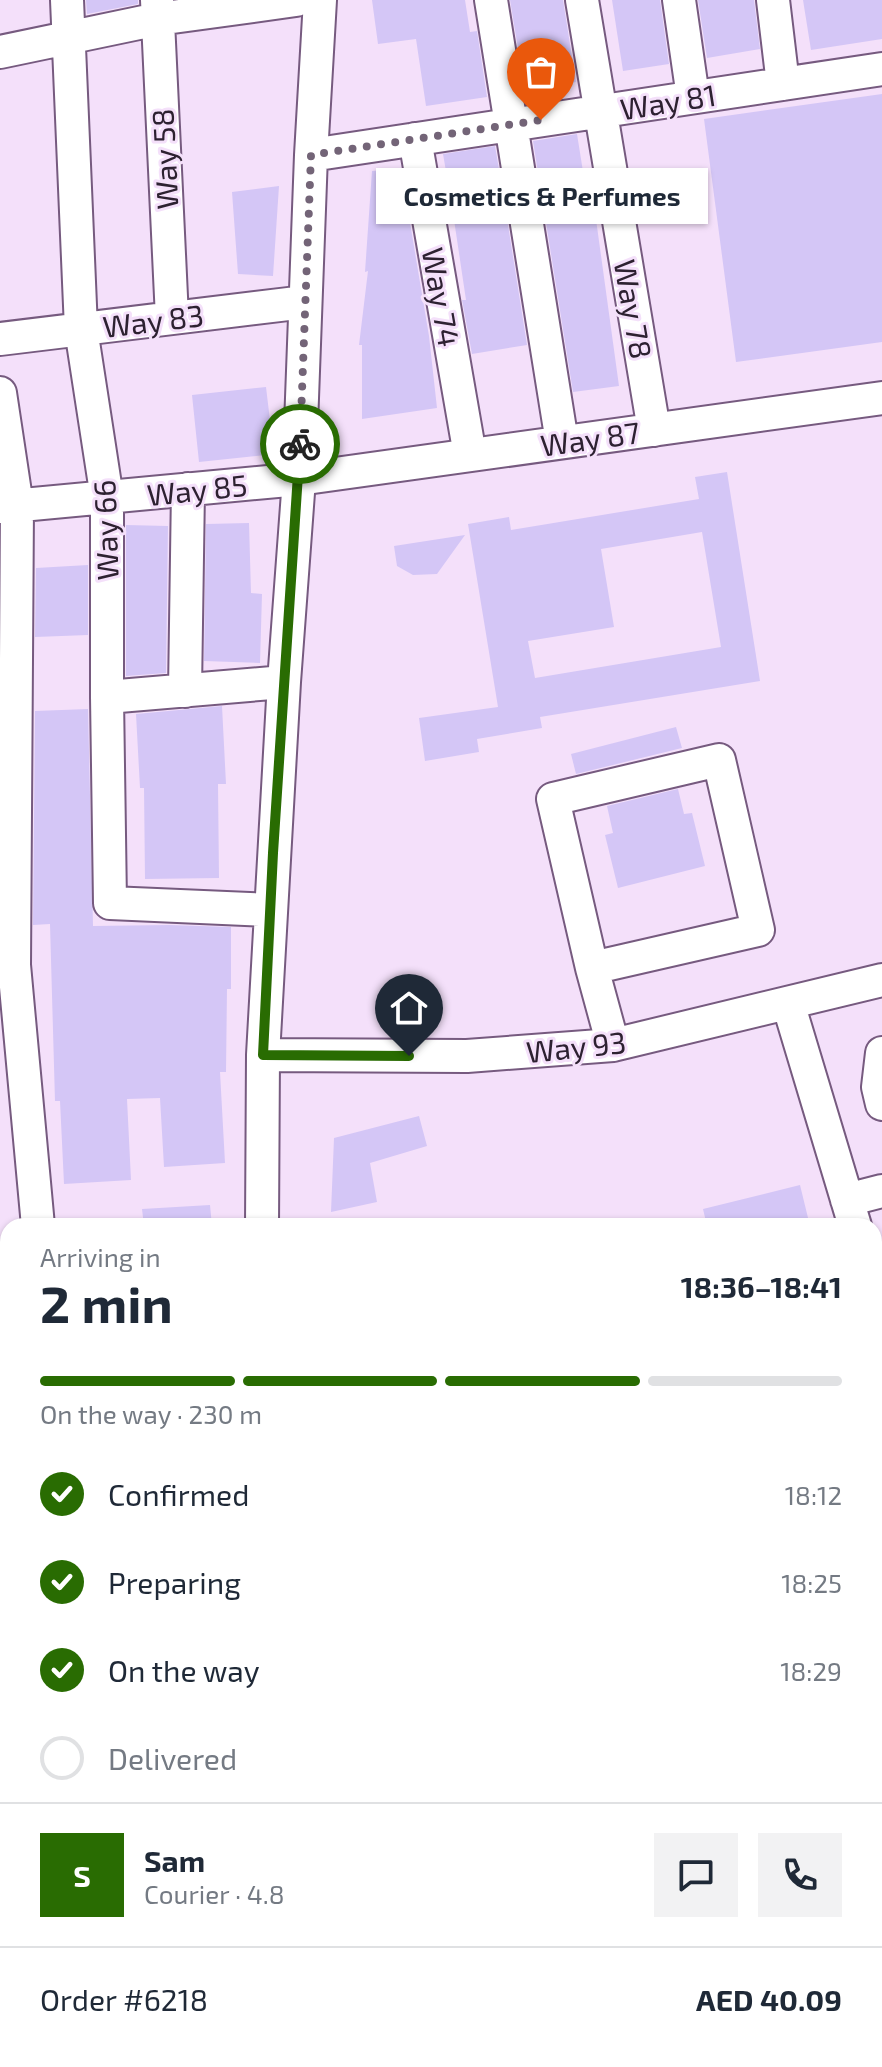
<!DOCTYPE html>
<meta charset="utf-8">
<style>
:root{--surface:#fff;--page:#f2f2f3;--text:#1f2937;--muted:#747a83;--line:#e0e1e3;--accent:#296c02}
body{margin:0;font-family:"Exo 2",sans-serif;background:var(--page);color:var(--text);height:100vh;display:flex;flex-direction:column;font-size:30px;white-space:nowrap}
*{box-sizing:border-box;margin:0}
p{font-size:26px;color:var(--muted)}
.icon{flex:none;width:44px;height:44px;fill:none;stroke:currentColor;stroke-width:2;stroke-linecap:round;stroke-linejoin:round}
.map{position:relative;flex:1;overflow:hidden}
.details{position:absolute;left:0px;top:1218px;width:882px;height:850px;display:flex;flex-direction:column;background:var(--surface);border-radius:24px 24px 0 0;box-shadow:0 2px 6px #0004}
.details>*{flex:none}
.pin{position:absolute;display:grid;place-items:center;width:68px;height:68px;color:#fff;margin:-82px -34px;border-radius:50% 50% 50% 0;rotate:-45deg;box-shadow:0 0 8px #0007}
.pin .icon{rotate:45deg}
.courier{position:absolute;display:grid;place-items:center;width:80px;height:80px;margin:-40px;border:6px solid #296c02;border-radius:50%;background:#fff;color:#222;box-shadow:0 2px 10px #0007}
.bubble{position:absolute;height:56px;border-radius:0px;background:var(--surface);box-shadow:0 2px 6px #0004;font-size:26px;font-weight:700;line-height:56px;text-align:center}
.head em{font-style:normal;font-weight:700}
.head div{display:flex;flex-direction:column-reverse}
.head{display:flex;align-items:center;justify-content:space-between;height:136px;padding:0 40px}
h1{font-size:52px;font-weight:700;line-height:60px}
.bar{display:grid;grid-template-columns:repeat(4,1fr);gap:12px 8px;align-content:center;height:96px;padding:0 40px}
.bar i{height:10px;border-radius:6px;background:var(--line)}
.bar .current{background:var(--accent)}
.bar p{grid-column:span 4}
.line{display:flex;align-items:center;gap:20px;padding:0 40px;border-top:2px solid var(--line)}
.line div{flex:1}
.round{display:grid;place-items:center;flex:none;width:84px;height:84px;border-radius:0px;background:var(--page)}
ol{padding:0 40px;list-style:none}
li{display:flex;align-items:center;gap:24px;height:88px}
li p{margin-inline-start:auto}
li .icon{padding:8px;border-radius:50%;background:var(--accent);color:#fff;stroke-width:4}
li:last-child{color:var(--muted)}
li i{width:44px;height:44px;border:4px solid var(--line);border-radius:50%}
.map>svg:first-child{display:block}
.green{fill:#caa8d5}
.building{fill:#d4c6f6;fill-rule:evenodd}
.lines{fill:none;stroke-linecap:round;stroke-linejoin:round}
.minor-casing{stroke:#765a7f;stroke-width:36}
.major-casing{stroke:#765a7f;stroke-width:44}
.minor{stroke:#fff;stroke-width:32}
.major{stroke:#fff;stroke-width:40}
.done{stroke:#736477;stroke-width:8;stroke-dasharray:0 14.4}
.route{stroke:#296c02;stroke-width:10}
.labels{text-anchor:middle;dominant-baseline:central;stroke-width:6;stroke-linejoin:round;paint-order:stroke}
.street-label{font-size:30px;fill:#2d2131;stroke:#f4e0fa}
</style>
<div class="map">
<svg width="882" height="2067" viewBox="0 0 882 2067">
<rect width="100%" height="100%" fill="#f4e0fa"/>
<path class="green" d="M 8,1821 L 8,1874 L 0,1876 L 0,1823 Z"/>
<path class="building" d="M 86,0 L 138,0 L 138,4 L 87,14 Z
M 372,0 L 465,0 L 470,32 L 477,31 L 487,97 L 426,106 L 416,39 L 378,44 Z
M 510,0 L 563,0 L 576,82 L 525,91 Z
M 612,0 L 660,0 L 669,64 L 623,71 Z
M 698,0 L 754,0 L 760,49 L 707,58 Z
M 803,0 L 882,0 L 882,39 L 811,50 Z
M 882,94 L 882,342 L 736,362 L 704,119 Z
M 577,134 L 585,184 L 591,183 L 619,386 L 573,392 L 533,141 Z
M 495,146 L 499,169 L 447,177 L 443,154 Z
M 401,169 L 429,336 L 437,408 L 362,419 L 362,345 L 359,345 L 368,271 L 365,272 L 372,171 Z
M 279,186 L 273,276 L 238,274 L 232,192 Z
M 505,206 L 527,345 L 472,354 L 462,300 L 466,300 L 453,213 Z
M 266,387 L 274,454 L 199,462 L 192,395 Z
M 727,472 L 760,681 L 540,717 L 542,728 L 477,739 L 479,752 L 425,761 L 419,718 L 498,707 L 468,524 L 509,517 L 511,530 L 699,499 L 695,477 ZM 702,532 L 721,647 L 535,678 L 528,641 L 614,627 L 601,549 Z
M 249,523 L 251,593 L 262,594 L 260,663 L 204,661 L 206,524 Z
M 126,525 L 168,526 L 166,673 L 126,676 Z
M 465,535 L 437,574 L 413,575 L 397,566 L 394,546 Z
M 88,565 L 88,635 L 35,637 L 36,568 Z
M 222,706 L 226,784 L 218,784 L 219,878 L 145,879 L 144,788 L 140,788 L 136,714 Z
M 88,709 L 93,926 L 169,925 L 231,927 L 231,989 L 227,989 L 226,1072 L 220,1072 L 225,1163 L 164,1167 L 160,1098 L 127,1099 L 131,1180 L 64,1184 L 60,1101 L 55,1101 L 50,924 L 33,925 L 35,711 Z
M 676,727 L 682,748 L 576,774 L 571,754 Z
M 678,789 L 684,814 L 692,813 L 705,866 L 618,888 L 605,835 L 613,833 L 607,806 Z
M 419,1116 L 427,1146 L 370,1163 L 377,1202 L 331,1212 L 334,1138 Z
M 800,1185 L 810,1226 L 707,1226 L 703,1209 Z
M 210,1205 L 212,1226 L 144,1226 L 142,1209 Z"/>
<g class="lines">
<g class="minor-casing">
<path id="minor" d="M 67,0 L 81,329 L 107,498 L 107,697 L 110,903 L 270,910
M 157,0 L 172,318
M 491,0 L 562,442
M 582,0 L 654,430
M 679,0 L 693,97
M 773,0 L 783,84
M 0,52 L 158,19 L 296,0
M 415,139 L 470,455
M 311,155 L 882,69
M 0,339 L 305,302
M 0,393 L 17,506 L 14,965 L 38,1226
M 0,507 L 299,479 L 882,398
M 185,691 L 188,489
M 107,697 L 284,682
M 592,968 L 758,930 L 719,760 L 553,799 L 592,968 L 613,1045
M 788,1003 L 855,1226
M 882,1053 L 878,1087 L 882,1104
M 263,1055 L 467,1056 L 613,1045 L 882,980
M 847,1200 L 882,1191
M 262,1226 L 263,1055 L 284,682 L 299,479 L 311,155 L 320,0
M 874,1288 L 882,1315
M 0,1365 L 8,1363
M 874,1658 L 882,1656
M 0,1983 L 8,1985
M 575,2060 L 577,2067
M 606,2060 L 608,2067
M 644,2060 L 646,2067
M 680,2060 L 681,2067
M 65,2067 L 66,2060
M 464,2067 L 466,2060
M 825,2067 L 854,2060"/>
</g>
<g class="major-casing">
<path id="major" d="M 874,1504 L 882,1502
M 874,1564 L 882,1562
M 0,1724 L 8,1722
M 0,1781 L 8,1779"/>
</g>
<use href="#minor" class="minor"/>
<use href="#major" class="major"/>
</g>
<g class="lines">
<path class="done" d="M 300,444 L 311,155 L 541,120"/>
<path class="route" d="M 300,444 L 273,853 L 263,1055 L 409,1056"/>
</g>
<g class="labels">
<g class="street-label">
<text transform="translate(668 101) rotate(-9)">Way 81</text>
<text transform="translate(164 159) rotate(-93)">Way 58</text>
<text transform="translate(442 297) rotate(80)">Way 74</text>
<text transform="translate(634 309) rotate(80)">Way 78</text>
<text transform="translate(153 320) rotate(-7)">Way 83</text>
<text transform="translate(590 438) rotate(-8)">Way 87</text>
<text transform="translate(197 489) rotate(-6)">Way 85</text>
<text transform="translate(105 530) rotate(-92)">Way 66</text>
<text transform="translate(576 1046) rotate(-6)">Way 93</text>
</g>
</g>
</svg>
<div class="pin" style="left:541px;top:120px;background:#ea580c"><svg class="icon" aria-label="bag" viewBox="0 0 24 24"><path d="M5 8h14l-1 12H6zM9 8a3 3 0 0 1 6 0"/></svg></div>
<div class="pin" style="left:409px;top:1056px;background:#1f2937"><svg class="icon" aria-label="home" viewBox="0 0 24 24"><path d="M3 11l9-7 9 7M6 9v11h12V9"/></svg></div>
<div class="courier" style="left:300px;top:444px"><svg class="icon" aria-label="bike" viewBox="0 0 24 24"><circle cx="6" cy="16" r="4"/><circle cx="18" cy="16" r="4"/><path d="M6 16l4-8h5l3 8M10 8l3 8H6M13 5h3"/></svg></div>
<div class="bubble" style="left:376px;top:168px;width:332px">Cosmetics &amp; Perfumes</div>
<section class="details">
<div class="head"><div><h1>2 min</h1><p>Arriving in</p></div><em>18:36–18:41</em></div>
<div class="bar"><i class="current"></i><i class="current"></i><i class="current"></i><i></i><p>On the way · 230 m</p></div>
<ol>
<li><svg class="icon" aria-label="check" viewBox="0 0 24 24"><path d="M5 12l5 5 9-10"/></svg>Confirmed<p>18:12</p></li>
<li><svg class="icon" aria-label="check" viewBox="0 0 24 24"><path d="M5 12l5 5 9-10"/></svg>Preparing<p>18:25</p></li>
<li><svg class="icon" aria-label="check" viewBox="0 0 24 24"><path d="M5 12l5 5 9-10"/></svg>On the way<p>18:29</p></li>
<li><i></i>Delivered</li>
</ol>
<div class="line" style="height:144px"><b class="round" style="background:var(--accent);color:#fff">S</b><div><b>Sam</b><p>Courier · 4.8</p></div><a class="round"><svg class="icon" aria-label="chat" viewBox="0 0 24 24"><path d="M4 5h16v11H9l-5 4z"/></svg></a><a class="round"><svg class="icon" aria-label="phone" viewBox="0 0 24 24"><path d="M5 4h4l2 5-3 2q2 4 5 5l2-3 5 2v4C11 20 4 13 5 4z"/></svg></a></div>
<div class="line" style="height:104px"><div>Order #6218</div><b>AED 40.09</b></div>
</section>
</div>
